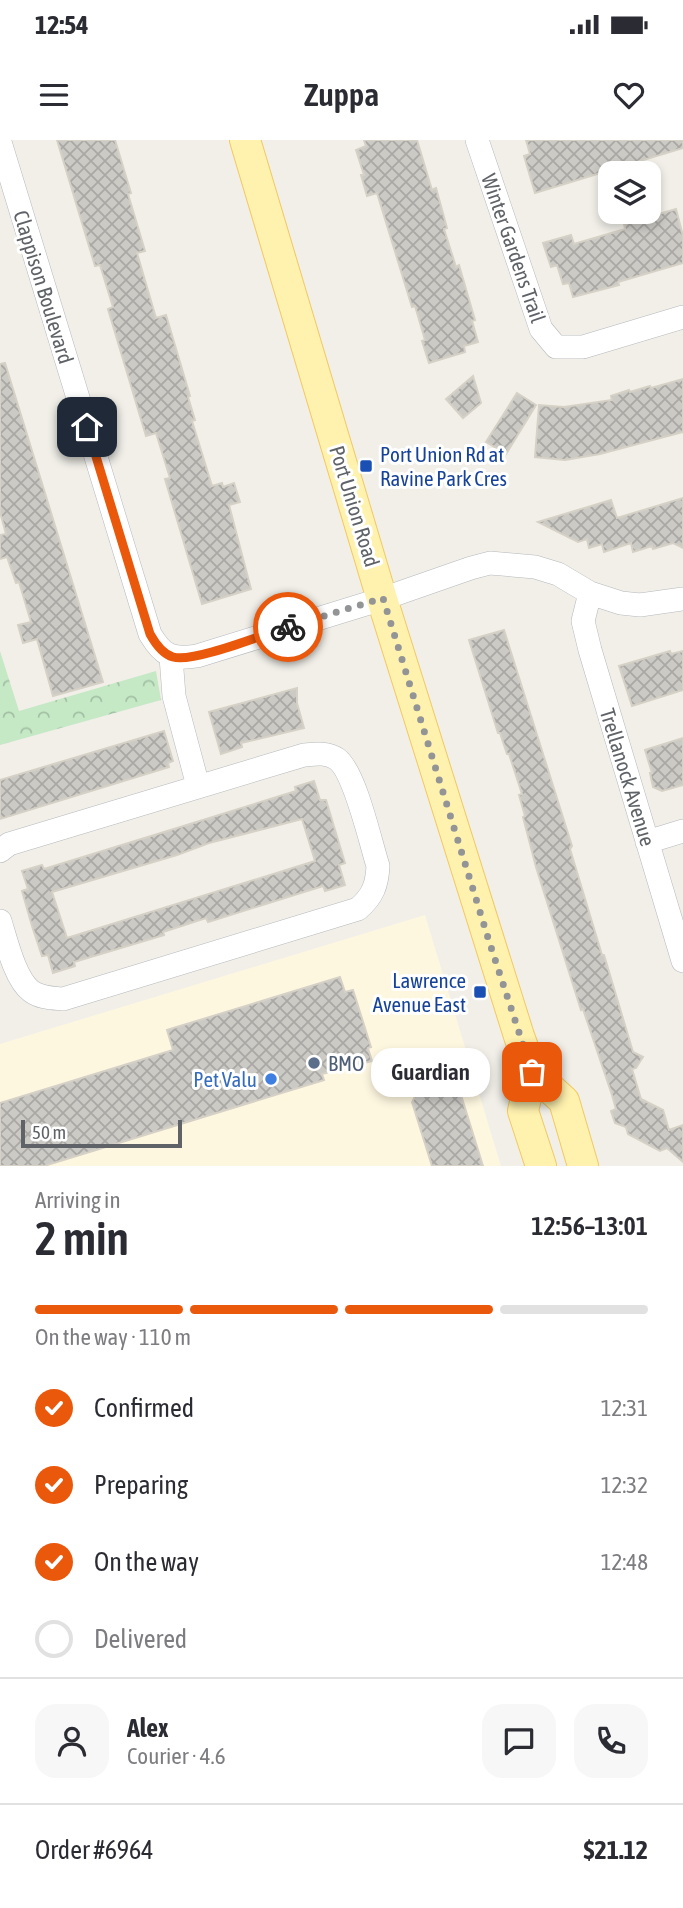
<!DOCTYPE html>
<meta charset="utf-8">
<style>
:root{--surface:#fff;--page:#f7f7f7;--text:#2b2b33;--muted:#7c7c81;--line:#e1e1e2;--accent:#ea580c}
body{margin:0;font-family:"Asap Condensed",sans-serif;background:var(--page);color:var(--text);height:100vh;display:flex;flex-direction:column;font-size:26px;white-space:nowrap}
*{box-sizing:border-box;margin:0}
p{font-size:23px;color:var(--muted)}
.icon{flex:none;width:38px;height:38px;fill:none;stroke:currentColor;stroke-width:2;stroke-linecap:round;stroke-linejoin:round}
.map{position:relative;height:1026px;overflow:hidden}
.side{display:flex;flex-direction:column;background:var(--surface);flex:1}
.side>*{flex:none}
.fabs{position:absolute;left:598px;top:21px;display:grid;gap:14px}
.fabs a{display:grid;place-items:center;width:63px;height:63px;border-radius:14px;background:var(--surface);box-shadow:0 4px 10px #0003;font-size:35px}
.scale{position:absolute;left:21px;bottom:18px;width:161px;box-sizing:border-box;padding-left:7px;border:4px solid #5f6368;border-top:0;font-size:19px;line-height:24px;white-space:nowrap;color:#5f6368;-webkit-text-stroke:5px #fff;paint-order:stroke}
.pin{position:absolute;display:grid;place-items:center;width:60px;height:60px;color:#fff;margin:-30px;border-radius:14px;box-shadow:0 4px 10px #0006}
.courier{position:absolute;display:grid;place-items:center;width:70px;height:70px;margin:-35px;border:5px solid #ea580c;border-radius:50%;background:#fff;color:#222;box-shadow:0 2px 9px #0007}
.bubble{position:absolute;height:49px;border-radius:21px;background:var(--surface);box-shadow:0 4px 10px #0003;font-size:23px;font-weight:600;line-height:49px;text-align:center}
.overview em{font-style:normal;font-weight:600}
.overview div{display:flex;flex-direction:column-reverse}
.overview{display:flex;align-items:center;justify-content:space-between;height:119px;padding:0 35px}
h1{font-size:46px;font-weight:600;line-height:52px}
.bar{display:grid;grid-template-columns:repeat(4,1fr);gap:10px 7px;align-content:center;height:84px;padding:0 35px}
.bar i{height:9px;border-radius:5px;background:var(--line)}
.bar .current{background:var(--accent)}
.bar p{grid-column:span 4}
.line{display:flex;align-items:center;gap:18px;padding:0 35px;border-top:2px solid var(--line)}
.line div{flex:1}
.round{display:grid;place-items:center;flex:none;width:74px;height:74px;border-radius:21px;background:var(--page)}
ol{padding:0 35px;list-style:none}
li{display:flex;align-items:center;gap:21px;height:77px}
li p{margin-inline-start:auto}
li .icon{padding:7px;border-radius:50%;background:var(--accent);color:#fff;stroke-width:4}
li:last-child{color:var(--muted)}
li i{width:38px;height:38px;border:4px solid var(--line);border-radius:50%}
.status{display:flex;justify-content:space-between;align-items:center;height:49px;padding:0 35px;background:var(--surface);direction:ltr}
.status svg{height:19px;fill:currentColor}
header{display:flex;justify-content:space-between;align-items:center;height:91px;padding:0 35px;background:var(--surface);font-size:32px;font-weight:600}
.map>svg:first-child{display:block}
.commercial{fill:#fef7e0}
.park{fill:url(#park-crowns)}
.building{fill:url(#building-cross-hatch);stroke:#d6d1c6;stroke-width:2;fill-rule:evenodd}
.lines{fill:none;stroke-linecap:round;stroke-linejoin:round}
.minor-casing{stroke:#b5b8bc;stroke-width:24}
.major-casing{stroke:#f2c960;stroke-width:32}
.minor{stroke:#fff;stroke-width:23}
.major{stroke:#fff2af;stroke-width:30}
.done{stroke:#929495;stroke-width:7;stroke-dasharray:0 12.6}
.route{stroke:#ea580c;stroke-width:9}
.transit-dot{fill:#1a4fb4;stroke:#fff;stroke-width:2.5}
.service-dot{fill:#5c6f8a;stroke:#fff;stroke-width:2.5}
.shop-dot{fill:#3f7fe0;stroke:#fff;stroke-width:2.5}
.labels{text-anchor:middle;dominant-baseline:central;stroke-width:6;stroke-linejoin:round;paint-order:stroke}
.street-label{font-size:21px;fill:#5f6368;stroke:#fff}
.transit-label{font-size:21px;fill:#164399;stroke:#fff;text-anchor:start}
.service-label{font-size:21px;fill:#4e5e75;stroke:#fff;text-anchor:start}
.shop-label{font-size:21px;fill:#366cbe;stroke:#fff;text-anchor:end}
</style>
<div class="status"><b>12:54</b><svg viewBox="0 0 49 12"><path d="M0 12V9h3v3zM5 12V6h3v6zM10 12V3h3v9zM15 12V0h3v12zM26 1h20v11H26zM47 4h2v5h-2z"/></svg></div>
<header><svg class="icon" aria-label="menu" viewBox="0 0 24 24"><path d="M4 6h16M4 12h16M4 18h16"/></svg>Zuppa<svg class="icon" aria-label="heart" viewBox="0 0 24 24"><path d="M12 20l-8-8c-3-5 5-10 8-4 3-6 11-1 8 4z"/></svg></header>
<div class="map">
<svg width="683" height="1026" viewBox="0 0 683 1026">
<defs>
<pattern id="park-crowns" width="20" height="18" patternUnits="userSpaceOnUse" patternTransform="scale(1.75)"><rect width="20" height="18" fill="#c5e8c5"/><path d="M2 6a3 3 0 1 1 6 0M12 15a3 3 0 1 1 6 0" fill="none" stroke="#a3c0a4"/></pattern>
<pattern id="building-cross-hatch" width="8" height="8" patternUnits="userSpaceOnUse" patternTransform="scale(1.75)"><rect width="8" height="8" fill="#cccac5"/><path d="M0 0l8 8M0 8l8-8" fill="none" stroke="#a9a8a4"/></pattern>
</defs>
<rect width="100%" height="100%" fill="#f1efe8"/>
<path class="commercial" d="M 425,775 L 501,1026 L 0,1026 L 0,904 Z"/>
<path class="park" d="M 0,511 L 19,571 L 156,531 L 161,560 L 0,605 Z"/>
<path class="building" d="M 57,0 L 115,0 L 131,53 L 128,54 L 145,111 L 137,113 L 156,178 L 166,175 L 190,256 L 188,257 L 195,280 L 192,281 L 212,346 L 222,343 L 223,347 L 234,343 L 240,362 L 229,365 L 251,449 L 202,464 L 165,339 L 170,338 L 156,293 L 146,296 L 108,169 L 113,167 L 100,125 L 95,126 Z
M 364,0 L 417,0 L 432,50 L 436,48 L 447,88 L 444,89 L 456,127 L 459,125 L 475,180 L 472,181 L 478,202 L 464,206 L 465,212 L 429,223 L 422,201 L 425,200 L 415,166 L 412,167 L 377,53 L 367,56 L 361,35 L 364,35 L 356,10 L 366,6 Z
M 526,0 L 683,0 L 683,8 L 535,53 L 524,16 L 530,14 Z
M 676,69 L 683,96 L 683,123 L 618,142 L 619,145 L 573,157 L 569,143 L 563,144 L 557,125 L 551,127 L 543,103 L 571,95 L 574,104 L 625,89 L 624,84 Z
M 5,223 L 103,542 L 53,556 L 37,499 L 23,503 L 18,485 L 31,482 L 19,442 L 16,443 L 7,417 L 0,419 L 0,395 L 6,394 L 0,372 L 0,224 Z
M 473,236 L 481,263 L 463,278 L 446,259 Z
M 683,239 L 683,292 L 600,314 L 565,320 L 535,317 L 539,265 L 564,267 L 612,260 L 611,256 L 629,250 L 630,252 L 650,246 L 651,248 Z
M 517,253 L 536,265 L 506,314 L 486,302 Z
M 683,358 L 683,408 L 673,403 L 653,409 L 652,406 L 633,412 L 631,403 L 604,412 L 602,404 L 589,408 L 587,399 L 578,402 L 538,382 L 611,360 L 617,378 Z
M 504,490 L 572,706 L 570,709 L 602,815 L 604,815 L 633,912 L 643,917 L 636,928 L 632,929 L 641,959 L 663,970 L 669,990 L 683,985 L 683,1022 L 667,1008 L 660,1011 L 628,994 L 626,987 L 615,983 L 611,971 L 616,969 L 612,955 L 583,869 L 581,870 L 536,727 L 523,677 L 525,676 L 519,655 L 522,654 L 509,614 L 507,614 L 500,593 L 498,593 L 469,500 Z
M 670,511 L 671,514 L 683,511 L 683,550 L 632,566 L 619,526 Z
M 297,548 L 297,563 L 304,588 L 241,603 L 242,607 L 221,614 L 209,572 Z
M 164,591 L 173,621 L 168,623 L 169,627 L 0,679 L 0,640 Z
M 683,598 L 683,645 L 662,651 L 653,647 L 650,633 L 652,633 L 645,610 Z
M 314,641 L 320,660 L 326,660 L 345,723 L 339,725 L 345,745 L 325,751 L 323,746 L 208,782 L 206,778 L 163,792 L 164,795 L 74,822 L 75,826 L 53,833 L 48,815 L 42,816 L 32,786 L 22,751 L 28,749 L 22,731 L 42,725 L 44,729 L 190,684 L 296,651 L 295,647 ZM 302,679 L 315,721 L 67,798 L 52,752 L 177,715 L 209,703 Z
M 340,837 L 345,852 L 353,850 L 371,907 L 368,908 L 372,921 L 322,934 L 324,940 L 44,1026 L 0,1026 L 0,963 L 173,910 L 167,890 Z
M 454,941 L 458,955 L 461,955 L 483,1026 L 432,1026 L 412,962 L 417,953 Z"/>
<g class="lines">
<g class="minor-casing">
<path id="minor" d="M 477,0 L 541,189 L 556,207 L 583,207 L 683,177
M 0,2 L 150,494 C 163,516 172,520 197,516 L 382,459 L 471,428 L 490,423 L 535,427 L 558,434 L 590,453 L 621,463 L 640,465 L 683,459
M 590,453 L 583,481 L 590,510 L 683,821
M 171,517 L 174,556 L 198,646
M 647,702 L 683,691
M 0,711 L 9,704 L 304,615 C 315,614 327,612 337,619 C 355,632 370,701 378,726 C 377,745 373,756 358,769 L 63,859 C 52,858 40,858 31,851 C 15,839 6,800 0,781"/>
</g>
<g class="major-casing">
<path id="major" d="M 245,0 L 382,459 L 519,896 L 532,932 L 564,961 L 583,1026
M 532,932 L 523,971 L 541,1026"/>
</g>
<use href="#minor" class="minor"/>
<use href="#major" class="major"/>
</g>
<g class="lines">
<path class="done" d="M 288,487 L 383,458 L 489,801 L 532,932"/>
<path class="route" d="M 87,287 L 150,494 C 155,503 162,514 173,517 C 194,523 264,494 288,487"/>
</g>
<g class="transit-dot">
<rect x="359" y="319" width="14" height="14" rx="3.5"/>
<rect x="473" y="845" width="14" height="14" rx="3.5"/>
</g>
<circle class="service-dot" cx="314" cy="923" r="7"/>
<circle class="shop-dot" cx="271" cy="939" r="7"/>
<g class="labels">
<g class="street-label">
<text transform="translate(514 108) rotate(71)">Winter Gardens Trail</text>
<text transform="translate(44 147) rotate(73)">Clappison Boulevard</text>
<text transform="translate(355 366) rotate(73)">Port Union Road</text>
<text transform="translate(628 637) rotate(73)">Trellanock Avenue</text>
</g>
<g class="transit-label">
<text x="380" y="314">Port Union Rd at<tspan x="380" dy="24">Ravine Park Cres</tspan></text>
<text x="466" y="840" text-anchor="end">Lawrence<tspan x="466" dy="24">Avenue East</tspan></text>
</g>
<g class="service-label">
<text x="328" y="923">BMO</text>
</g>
<g class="shop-label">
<text x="257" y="939">Pet Valu</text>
</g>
</g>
</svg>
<div class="fabs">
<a><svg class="icon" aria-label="layers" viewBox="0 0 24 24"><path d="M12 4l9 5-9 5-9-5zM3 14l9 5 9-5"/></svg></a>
</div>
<div class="scale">50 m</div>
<div class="pin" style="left:532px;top:932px;background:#ea580c"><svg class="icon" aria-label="bag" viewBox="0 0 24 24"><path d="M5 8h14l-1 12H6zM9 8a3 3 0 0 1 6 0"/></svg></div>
<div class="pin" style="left:87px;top:287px;background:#1f2937"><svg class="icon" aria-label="home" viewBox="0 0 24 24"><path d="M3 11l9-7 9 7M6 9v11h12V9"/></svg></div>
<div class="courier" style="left:288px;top:487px"><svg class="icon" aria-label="bike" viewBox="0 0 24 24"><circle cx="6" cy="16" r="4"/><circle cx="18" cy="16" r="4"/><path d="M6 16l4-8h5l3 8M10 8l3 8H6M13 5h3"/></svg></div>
<div class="bubble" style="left:371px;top:908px;width:119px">Guardian</div>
</div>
<section class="side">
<div class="overview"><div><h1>2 min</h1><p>Arriving in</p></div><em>12:56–13:01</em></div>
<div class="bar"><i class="current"></i><i class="current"></i><i class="current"></i><i></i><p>On the way · 110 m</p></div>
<ol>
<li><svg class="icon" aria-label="check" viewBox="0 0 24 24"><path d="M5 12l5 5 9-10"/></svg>Confirmed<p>12:31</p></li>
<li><svg class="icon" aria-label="check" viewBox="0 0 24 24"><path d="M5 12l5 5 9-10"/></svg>Preparing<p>12:32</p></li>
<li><svg class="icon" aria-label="check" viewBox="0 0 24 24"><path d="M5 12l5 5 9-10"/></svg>On the way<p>12:48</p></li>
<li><i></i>Delivered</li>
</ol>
<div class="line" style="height:126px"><a class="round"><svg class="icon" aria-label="person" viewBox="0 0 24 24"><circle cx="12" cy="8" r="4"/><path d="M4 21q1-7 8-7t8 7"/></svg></a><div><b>Alex</b><p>Courier · 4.6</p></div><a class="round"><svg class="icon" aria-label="chat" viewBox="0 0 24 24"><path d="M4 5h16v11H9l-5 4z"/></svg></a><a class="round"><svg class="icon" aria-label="phone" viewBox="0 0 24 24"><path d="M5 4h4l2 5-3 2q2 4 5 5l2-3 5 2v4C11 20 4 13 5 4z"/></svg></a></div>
<div class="line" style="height:91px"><div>Order #6964</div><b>$21.12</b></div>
</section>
